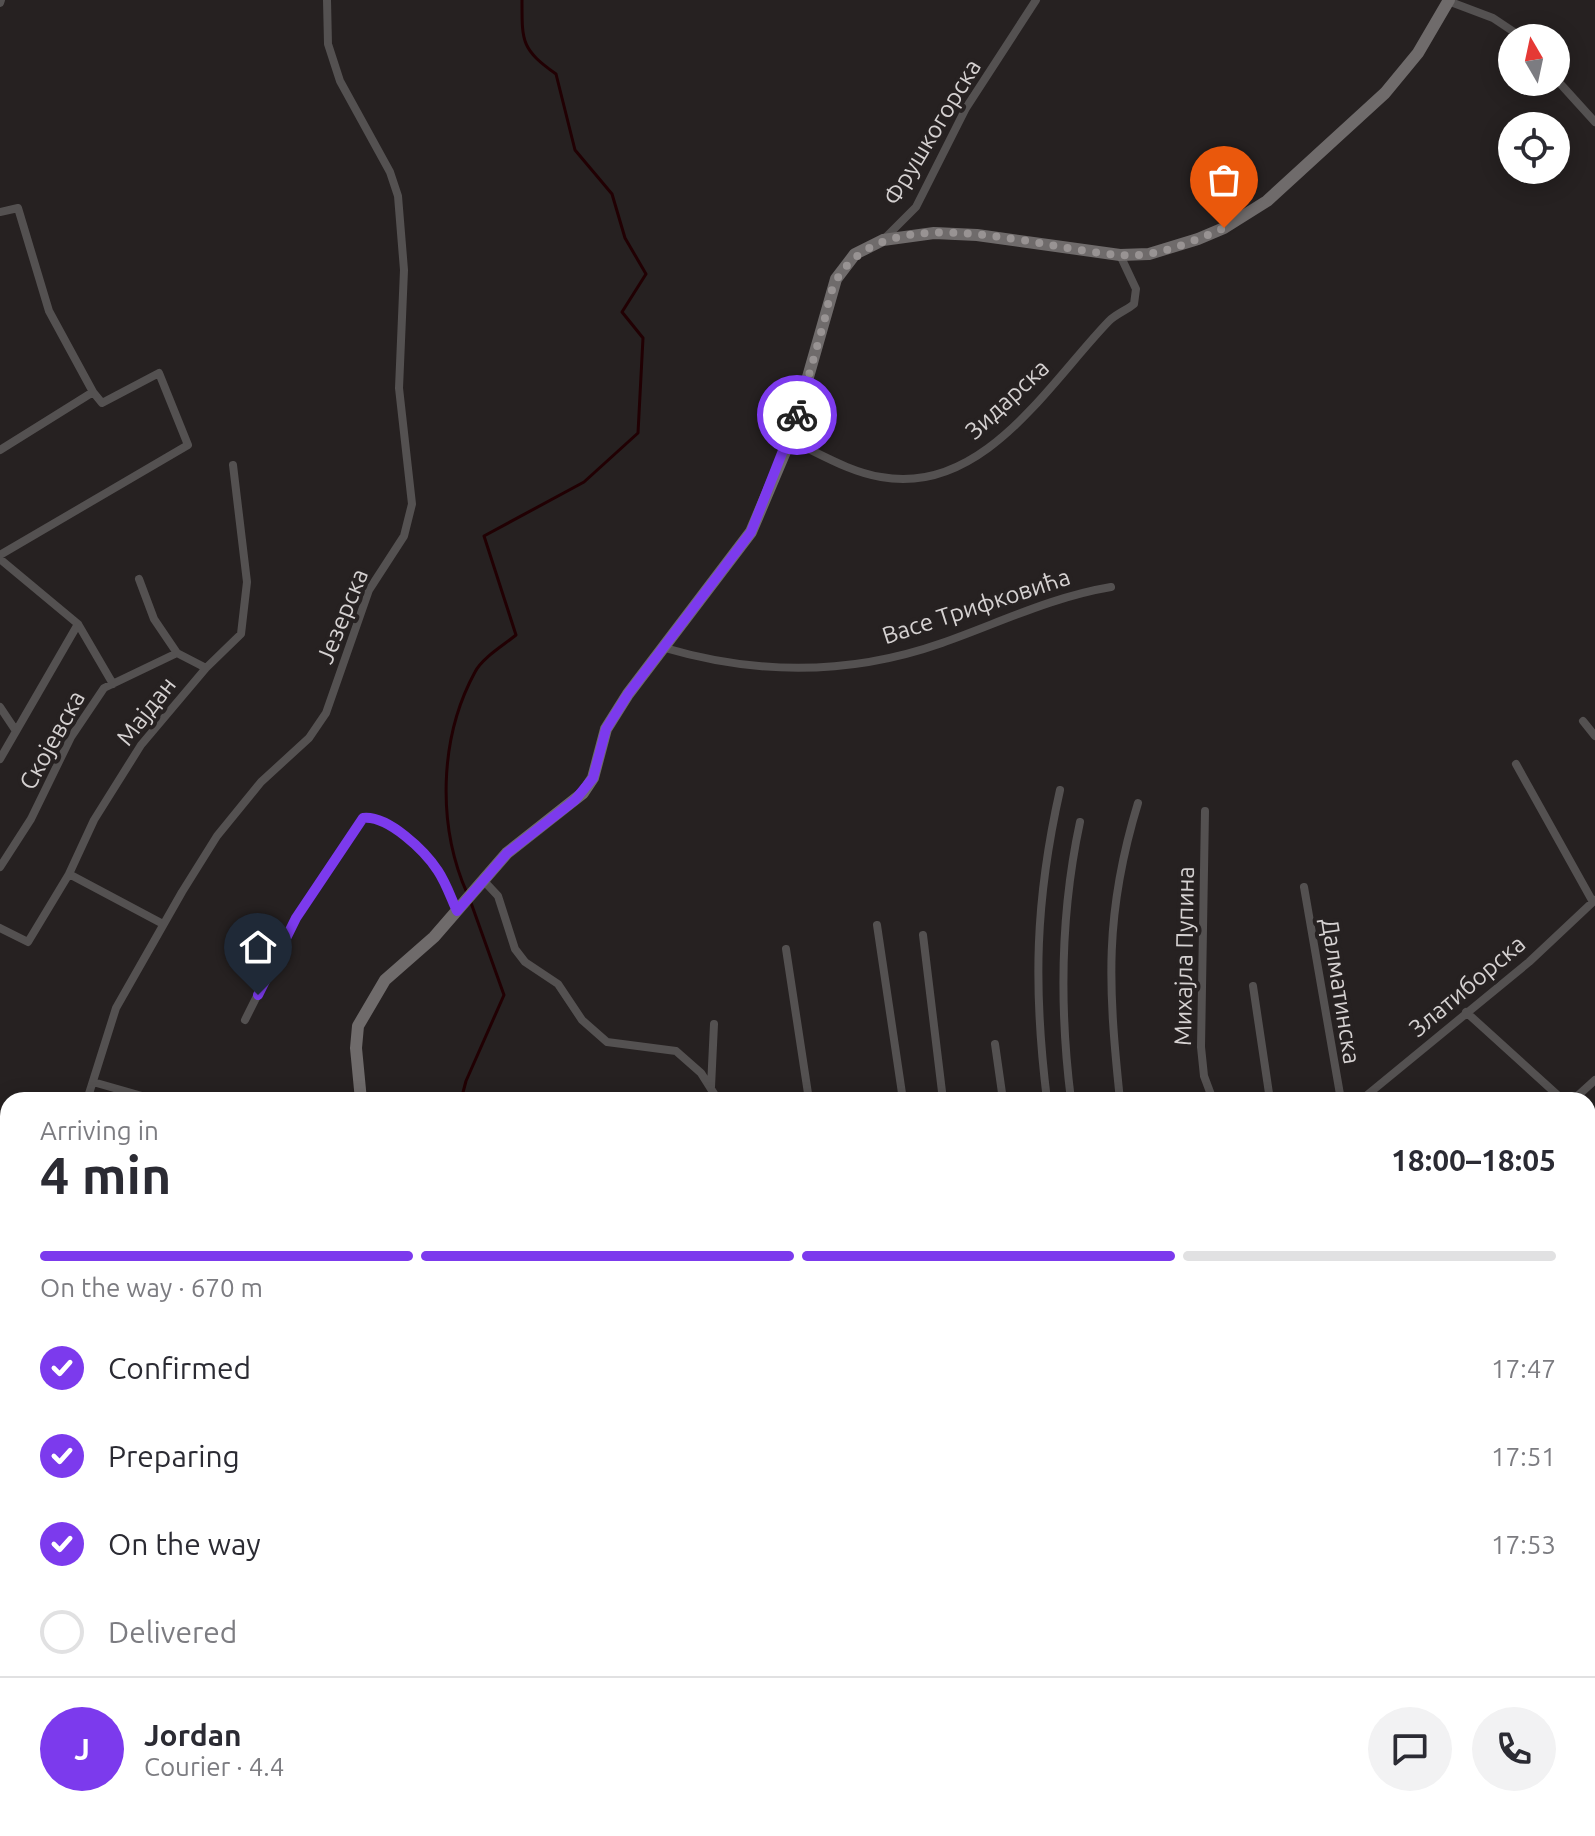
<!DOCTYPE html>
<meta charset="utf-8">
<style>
:root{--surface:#fff;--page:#f2f2f3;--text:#2b2b33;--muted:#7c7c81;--line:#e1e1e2;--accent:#7c3aed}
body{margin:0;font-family:Ubuntu,sans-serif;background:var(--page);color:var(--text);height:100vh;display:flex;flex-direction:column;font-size:30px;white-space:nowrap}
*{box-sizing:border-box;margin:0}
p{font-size:26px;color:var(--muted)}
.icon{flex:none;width:44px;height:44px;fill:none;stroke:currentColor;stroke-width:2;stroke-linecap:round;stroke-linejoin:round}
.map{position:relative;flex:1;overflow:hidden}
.sheet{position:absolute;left:0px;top:1092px;width:1596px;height:744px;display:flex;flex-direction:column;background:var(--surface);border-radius:24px 24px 0 0;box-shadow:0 4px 20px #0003}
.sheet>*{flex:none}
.needle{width:52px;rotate:351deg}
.tools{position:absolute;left:1498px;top:24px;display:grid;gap:16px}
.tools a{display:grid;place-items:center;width:72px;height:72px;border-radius:50%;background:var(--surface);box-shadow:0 4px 20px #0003;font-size:40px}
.pin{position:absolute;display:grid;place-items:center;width:68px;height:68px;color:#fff;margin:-82px -34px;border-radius:50% 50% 50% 0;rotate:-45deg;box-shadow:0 0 8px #0007}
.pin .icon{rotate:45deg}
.courier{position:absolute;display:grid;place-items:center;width:80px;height:80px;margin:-40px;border:6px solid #7c3aed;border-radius:50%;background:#fff;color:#222;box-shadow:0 2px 10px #0007}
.overview em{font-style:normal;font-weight:700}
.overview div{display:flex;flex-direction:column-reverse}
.overview{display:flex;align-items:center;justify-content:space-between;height:136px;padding:0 40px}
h1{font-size:52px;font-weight:700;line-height:60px}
.bar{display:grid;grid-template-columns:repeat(4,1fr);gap:12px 8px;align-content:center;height:96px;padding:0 40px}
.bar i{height:10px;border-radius:6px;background:var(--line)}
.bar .current{background:var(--accent)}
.bar p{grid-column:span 4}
.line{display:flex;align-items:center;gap:20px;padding:0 40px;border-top:2px solid var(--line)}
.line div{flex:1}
.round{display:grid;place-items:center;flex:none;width:84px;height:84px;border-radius:42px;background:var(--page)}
ol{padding:0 40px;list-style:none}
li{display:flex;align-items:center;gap:24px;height:88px}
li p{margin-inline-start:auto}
li .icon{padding:8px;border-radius:50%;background:var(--accent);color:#fff;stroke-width:4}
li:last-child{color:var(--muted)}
li i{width:44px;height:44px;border:4px solid var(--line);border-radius:50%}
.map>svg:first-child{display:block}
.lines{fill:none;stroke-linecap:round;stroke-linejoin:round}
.stream{stroke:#210003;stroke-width:3}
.street{stroke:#545151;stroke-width:8}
.secondary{stroke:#6f6b6b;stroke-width:12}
.done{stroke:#989393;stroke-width:8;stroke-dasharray:0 14.4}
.route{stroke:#7c3aed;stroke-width:10}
.labels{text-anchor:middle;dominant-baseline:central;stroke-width:8;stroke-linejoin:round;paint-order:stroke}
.street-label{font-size:24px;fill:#d5d1d1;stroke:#262121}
</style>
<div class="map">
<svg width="1595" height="1836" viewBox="0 0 1595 1836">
<rect width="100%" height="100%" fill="#262121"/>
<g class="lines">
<path class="stream" d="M 467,893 C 437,825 439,738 475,672 C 482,658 504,645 516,635 L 484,536 L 584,482 L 638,433 L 643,338 L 622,312 L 646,274 L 625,238 L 612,194 L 575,150 L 556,74 C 521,49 522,42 522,0
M 461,1100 L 466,1081 L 504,995 L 470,900
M 231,1836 L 237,1828"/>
<path class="street" d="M 1448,1 L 1493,18 L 1523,38
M 0,3 L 1,0
M 1556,79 L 1595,122
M 0,212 L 18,208 L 49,311 L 93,392 L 0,450
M 883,240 L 916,207 L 966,108 L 1036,0
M 790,440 C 819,453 849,472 881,477 C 983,496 1049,383 1109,321 C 1116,314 1127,310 1134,304 L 1136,289 L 1120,255
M 0,555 L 188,445 L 159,373 L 102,403 L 93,392
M 0,559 L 78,624 L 113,684
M 139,579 L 154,619 L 177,653
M 665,648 C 757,675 851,675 942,643 C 999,623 1051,597 1111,587
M 0,707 L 16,731
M 1583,721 L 1595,736
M 0,759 L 78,624
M 1516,764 L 1593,902
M 1205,811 L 1201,1047 L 1204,1076 L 1213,1100
M 0,867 L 31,819 L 71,737 L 104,688 L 177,653 L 206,668
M 69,874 L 163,924
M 484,881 L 498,896 L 515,949 L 525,962 L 558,984 L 582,1020 L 607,1042 L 676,1051 L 701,1073 L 718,1100
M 1304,887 L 1341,1100
M 877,925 L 903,1100
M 0,928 L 28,942 L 69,874 L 94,820 L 141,745 L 206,668 L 241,634 L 247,582 L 233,465
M 923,935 L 943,1100
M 786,949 L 809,1100
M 1253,986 L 1270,1100
M 1466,1012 L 1563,1100
M 245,1020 L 296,918 L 363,818 C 388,814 425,851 438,871 C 446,883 451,898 457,911
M 995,1044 L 1003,1100
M 93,1082 L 156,1100
M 711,1087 L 714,1024
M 87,1100 L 116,1008 L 182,892 L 217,836 L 261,782 L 309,738 L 326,713 L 369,590 L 404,536 L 412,504 L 399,388 L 404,270 L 398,196 L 390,172 L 340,81 L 328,44 L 327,0
M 1047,1100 C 1033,987 1035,901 1060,790
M 1071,1100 C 1059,1005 1060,915 1080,822
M 1120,1100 C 1108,986 1104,914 1138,803
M 1361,1100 L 1529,962 L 1595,900
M 1573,1100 L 1595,1080
M 1588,1122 L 1595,1129
M 0,1244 L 8,1244
M 0,1358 L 8,1359
M 0,1499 L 8,1502
M 0,1630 L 8,1633
M 609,1828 L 610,1836
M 918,1828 L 920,1836
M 1278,1828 L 1282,1836
M 381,1836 L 401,1828
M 677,1836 L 677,1828
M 799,1836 L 804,1828
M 961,1836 L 968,1828
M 1124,1836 L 1138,1828"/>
<path class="secondary" d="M 361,1100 L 356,1048 L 358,1026 L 385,980 L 434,937 L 507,853 L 583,793 L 593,778 L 606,729 L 628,694 L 751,532 L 790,440 L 836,279 L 855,254 L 883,240 L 934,233 L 977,235 L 1120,255 L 1149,254 L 1198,239 L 1224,228 L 1267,201 L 1385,93 L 1418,53 L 1449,0
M 0,1720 L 8,1691
M 0,1745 L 8,1748
M 0,1792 L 8,1793
M 92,1828 L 98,1836"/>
</g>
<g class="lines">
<path class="done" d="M 797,415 C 807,384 815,353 824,322 C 828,307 830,288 839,276 C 891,196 1042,250 1120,255 C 1157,258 1191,242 1224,228"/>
<path class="route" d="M 258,995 L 296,918 L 363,818 C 388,815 425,851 438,871 C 446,883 451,898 457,911 L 507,853 L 575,800 L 593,778 L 606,729 L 628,694 L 751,532 L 797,415"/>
</g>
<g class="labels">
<g class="street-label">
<text transform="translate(932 132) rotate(-59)">Фрушкогорска</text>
<text transform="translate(1007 399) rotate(-43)">Зидарска</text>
<text transform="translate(976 606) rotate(-18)">Васе Трифковића</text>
<text transform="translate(342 616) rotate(-68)">Језерска</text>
<text transform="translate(146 711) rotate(-52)">Мајдан</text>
<text transform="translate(52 740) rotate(-61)">Скојевска</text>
<text transform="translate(1184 956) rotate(-89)">Михајла Пупина</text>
<text transform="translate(1467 986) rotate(-40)">Златиборска</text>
<text transform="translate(1341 991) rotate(81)">Далматинска</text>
</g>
</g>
</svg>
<div class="tools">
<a><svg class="needle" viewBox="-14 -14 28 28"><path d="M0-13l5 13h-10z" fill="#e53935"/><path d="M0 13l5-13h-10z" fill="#7c7c81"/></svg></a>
<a><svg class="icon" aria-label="locate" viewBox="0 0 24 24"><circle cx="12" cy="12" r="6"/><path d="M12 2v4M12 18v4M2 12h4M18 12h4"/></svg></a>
</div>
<div class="pin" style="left:1224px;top:228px;background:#ea580c"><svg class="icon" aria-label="bag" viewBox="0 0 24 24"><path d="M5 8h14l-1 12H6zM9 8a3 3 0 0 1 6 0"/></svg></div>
<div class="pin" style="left:258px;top:995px;background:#1f2937"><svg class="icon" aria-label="home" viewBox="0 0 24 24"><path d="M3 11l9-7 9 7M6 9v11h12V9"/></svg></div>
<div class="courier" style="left:797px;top:415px"><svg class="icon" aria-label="bike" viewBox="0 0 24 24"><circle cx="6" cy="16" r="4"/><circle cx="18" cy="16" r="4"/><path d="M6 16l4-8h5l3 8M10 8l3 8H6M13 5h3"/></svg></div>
<section class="sheet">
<div class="overview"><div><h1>4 min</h1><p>Arriving in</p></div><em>18:00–18:05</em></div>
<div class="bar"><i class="current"></i><i class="current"></i><i class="current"></i><i></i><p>On the way · 670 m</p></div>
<ol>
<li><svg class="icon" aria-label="check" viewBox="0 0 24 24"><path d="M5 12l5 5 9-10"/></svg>Confirmed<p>17:47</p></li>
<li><svg class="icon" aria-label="check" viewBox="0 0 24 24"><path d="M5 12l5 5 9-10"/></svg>Preparing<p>17:51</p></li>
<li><svg class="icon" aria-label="check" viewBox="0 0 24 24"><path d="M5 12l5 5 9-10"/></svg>On the way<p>17:53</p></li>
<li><i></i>Delivered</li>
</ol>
<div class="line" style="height:144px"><b class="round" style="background:var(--accent);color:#fff">J</b><div><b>Jordan</b><p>Courier · 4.4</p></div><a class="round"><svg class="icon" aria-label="chat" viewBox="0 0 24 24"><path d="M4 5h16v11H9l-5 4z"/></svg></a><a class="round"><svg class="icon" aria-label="phone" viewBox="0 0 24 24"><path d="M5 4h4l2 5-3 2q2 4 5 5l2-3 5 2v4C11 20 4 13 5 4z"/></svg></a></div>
</section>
</div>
